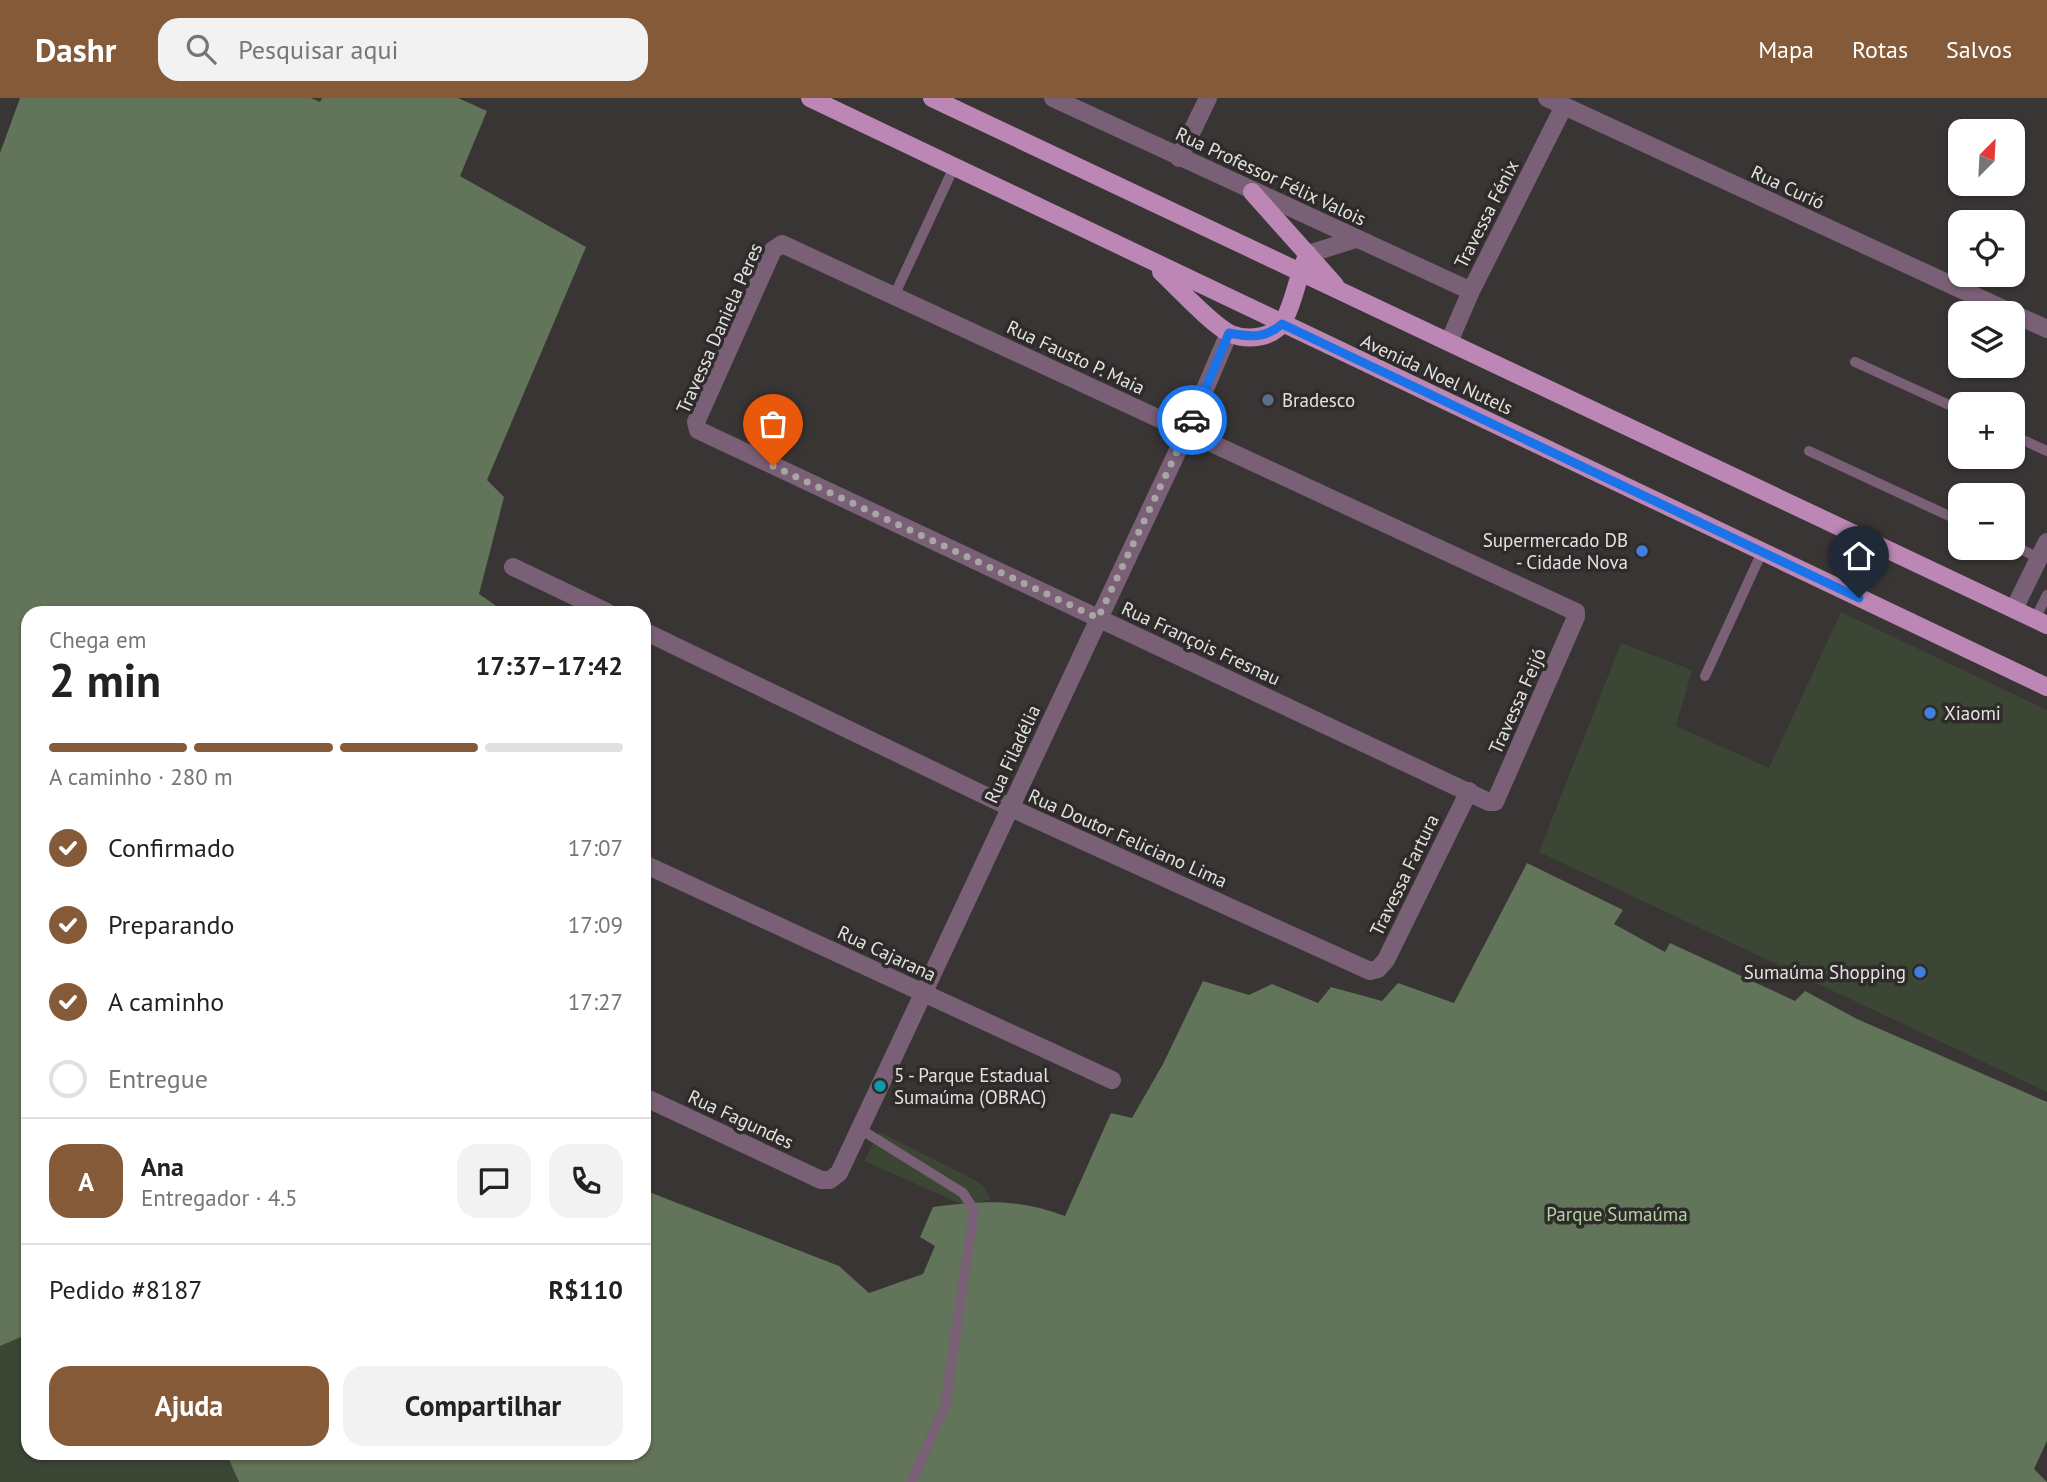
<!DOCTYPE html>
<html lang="pt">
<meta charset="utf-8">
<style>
:root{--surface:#fff;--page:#f2f2f2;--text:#222;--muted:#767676;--line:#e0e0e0;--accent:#845a38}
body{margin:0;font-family:"PT Sans",sans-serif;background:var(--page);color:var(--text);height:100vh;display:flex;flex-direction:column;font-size:26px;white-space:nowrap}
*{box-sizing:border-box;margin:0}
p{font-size:23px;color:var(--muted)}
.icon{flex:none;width:38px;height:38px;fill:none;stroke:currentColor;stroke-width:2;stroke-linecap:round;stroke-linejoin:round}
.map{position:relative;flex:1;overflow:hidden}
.panel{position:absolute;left:21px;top:508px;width:630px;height:854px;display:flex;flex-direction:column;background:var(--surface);border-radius:21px;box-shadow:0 2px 5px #0004}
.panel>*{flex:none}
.needle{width:46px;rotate:24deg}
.controls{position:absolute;left:1948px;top:21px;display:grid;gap:14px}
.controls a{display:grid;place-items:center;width:77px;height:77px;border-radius:14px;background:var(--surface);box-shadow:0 2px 5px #0004;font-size:35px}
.pin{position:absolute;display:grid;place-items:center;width:60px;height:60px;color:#fff;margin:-72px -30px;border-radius:50% 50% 50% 0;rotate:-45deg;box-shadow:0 0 7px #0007}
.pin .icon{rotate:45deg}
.courier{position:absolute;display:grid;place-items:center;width:70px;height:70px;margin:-35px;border:5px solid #1a73e8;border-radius:50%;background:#fff;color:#222;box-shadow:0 2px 9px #0007}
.summary em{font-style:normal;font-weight:700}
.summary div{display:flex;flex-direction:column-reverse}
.summary{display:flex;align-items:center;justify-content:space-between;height:119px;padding:0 28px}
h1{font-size:46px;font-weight:700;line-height:52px}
.bar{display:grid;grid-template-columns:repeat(4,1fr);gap:10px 7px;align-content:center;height:84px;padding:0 28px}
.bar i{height:9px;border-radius:5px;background:var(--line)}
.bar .active{background:var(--accent)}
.bar p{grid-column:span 4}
.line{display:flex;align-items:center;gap:18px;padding:0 28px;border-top:2px solid var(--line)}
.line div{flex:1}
.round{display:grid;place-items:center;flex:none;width:74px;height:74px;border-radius:21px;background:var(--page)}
ol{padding:0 28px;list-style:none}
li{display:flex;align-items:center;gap:21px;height:77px}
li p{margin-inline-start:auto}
li .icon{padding:7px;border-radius:50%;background:var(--accent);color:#fff;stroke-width:4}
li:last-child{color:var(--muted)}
li i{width:38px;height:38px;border:4px solid var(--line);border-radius:50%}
.button{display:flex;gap:14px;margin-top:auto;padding:14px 28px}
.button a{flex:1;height:80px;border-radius:21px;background:var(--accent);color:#fff;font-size:28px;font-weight:700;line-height:80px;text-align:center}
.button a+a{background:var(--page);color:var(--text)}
header{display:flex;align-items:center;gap:42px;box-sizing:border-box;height:98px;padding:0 35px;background:var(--accent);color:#fff}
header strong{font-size:33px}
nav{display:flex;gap:38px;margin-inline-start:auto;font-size:24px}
.search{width:490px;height:63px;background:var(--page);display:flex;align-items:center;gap:18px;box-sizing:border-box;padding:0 24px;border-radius:21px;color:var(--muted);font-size:26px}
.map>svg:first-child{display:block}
.green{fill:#3b4635}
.forest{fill:#627459}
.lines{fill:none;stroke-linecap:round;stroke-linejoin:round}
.service{stroke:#7a6076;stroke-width:10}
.minor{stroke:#7a6076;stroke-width:18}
.primary{stroke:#bd87b5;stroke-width:18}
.done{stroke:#a8a5a4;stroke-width:7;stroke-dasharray:0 12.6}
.route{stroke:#1a73e8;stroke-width:9}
.service-dot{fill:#5c6f8a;stroke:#2e2b2a;stroke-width:2.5}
.shop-dot{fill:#3f7fe0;stroke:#2e2b2a;stroke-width:2.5}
.culture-dot{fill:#0f9aa8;stroke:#2e2b2a;stroke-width:2.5}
.labels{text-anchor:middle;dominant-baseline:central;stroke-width:7;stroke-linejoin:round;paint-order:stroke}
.street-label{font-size:19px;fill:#e4e2e1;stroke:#2e2b2a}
.poi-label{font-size:19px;fill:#e4e2e1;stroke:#2e2b2a;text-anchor:start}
.park-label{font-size:19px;fill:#b2d4a3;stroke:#2e2b2a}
</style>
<header>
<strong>Dashr</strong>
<div class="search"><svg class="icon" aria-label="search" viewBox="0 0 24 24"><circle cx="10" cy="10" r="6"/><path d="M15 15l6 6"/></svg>Pesquisar aqui</div>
<nav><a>Mapa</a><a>Rotas</a><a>Salvos</a></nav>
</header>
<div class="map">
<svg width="2047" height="1384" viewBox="0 0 2047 1384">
<rect width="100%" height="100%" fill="#383534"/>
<path class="green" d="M 1841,514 L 2047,612 L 2047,994 L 1539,754 L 1621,545 L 1692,572 L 1676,628 L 1769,670 Z
M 879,1034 L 975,1082 L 983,1088 L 991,1102 L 961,1106 L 864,1063 Z
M 28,1236 L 28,1354 L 226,1355 L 239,1384 L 0,1384 L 0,1248 Z"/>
<path class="forest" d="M 20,0 L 311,0 L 320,4 L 322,0 L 458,0 L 487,13 L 460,78 L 586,149 L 487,382 L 504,399 L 479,496 L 505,514 L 28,514 L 28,1236 L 0,1248 L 0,55 Z
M 1527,765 L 1623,812 L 1614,826 L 1665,854 L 1670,845 L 1795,903 L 1805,893 L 1857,921 L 2047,1004 L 2047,1343 L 2034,1371 L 2047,1384 L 239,1384 L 226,1355 L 644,1354 L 644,1092 L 839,1168 L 869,1195 L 923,1176 L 935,1148 L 920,1139 L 933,1109 C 984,1103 1016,1100 1065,1118 L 1111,1015 L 1132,1020 L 1163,966 L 1203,883 L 1249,897 L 1272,886 L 1318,905 L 1331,889 L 1382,903 L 1398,885 L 1454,905 Z"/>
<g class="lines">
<path class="service" d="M 894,198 L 954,69
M 1855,264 L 1960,312
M 2012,337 L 2047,353
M 1809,353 L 1960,423
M 2012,447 L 2039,460
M 2035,521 L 2047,497
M 1705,578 L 1762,454
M 860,1031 L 963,1095 L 974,1112 L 945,1308 L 911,1384"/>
<path class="minor" d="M 1053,0 L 1471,193
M 1547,0 L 2012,215
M 1179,60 L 1208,0
M 782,146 L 1576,514 L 1576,519 L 1495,704 L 1489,704 L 698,332 L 696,324 L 773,152 Z
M 1308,156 L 1356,141
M 2012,215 L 2047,231
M 1449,244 L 1471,193 L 1564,8
M 513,469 L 607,514
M 2014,511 L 2047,444
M 644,533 L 1011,710 L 1370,873 L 1378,871 L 1386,862 L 1469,693
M 644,766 L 1112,982
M 644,999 L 821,1082 L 830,1082 L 839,1075 L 1187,333 L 1229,235"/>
<path class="primary" d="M 810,0 L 2047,589
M 932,0 L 2047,527
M 1252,94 L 1335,187
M 1161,174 C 1176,188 1214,229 1231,236 C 1248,243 1275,240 1284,222 C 1296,200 1297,177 1308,156"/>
</g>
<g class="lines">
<path class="done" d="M 773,368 L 1098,520 L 1192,322"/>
<path class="route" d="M 1192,322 L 1229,235 C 1250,239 1265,241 1282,226 L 1859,500"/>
</g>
<circle class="service-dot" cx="1268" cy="302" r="7"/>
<g class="shop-dot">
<circle cx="1642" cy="453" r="7"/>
<circle cx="1930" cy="615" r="7"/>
<circle cx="1920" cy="874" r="7"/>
</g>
<circle class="culture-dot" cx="880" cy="988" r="7"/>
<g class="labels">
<g class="street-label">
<text transform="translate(1271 78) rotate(25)">Rua Professor Félix Valois</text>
<text transform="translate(1788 89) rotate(25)">Rua Curió</text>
<text transform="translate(1486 116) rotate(-63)">Travessa Fénix</text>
<text transform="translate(719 230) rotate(-66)">Travessa Daniela Peres</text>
<text transform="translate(1076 259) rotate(25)">Rua Fausto P. Maia</text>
<text transform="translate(1437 276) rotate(25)">Avenida Noel Nutels</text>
<text transform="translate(1201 545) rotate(25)">Rua François Fresnau</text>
<text transform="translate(1517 603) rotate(-66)">Travessa Feijó</text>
<text transform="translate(1012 656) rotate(-65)">Rua Filadélia</text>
<text transform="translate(1128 740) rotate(24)">Rua Doutor Feliciano Lima</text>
<text transform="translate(1404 777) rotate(-64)">Travessa Fartura</text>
<text transform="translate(887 855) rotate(25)">Rua Cajarana</text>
<text transform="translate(741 1021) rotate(25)">Rua Fagundes</text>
</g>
<g class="poi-label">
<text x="1282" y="302">Bradesco</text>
<text x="1628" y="442" text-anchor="end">Supermercado DB<tspan x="1628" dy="22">- Cidade Nova</tspan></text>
<text x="1944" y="615">Xiaomi</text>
<text x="1906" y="874" text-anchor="end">Sumaúma Shopping</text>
<text x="894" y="977">5 - Parque Estadual<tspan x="894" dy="22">Sumaúma (OBRAC)</tspan></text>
</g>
<g class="park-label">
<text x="1617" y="1116">Parque Sumaúma</text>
</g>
</g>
</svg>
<div class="controls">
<a><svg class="needle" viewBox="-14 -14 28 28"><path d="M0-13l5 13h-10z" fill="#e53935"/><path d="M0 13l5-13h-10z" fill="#767676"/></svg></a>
<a><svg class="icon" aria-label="locate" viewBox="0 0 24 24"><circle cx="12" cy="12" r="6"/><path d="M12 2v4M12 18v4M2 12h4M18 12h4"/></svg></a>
<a><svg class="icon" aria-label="layers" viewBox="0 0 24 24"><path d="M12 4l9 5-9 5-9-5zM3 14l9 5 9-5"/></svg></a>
<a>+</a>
<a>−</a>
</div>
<div class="pin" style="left:773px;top:368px;background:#ea580c"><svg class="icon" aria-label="bag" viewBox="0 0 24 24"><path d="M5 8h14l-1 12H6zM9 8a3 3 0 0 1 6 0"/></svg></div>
<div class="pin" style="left:1859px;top:500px;background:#1f2937"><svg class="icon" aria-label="home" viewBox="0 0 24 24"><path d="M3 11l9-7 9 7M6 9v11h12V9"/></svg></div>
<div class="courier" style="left:1192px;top:322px"><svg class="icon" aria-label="car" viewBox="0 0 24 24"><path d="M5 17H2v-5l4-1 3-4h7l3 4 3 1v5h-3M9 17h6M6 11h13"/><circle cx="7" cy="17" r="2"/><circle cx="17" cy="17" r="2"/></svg></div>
<section class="panel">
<div class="summary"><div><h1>2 min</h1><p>Chega em</p></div><em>17:37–17:42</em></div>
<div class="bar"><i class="active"></i><i class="active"></i><i class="active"></i><i></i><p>A caminho · 280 m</p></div>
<ol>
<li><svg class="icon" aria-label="check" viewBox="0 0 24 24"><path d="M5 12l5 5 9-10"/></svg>Confirmado<p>17:07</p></li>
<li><svg class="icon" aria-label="check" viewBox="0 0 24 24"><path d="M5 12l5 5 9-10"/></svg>Preparando<p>17:09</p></li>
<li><svg class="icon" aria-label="check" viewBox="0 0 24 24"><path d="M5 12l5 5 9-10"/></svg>A caminho<p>17:27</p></li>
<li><i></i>Entregue</li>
</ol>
<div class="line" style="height:126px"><b class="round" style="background:var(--accent);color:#fff">A</b><div><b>Ana</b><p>Entregador · 4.5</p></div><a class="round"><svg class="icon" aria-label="chat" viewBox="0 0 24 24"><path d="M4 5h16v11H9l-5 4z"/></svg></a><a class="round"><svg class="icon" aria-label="phone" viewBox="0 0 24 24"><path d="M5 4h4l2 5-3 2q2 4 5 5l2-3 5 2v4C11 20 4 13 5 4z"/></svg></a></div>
<div class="line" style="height:91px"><div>Pedido #8187</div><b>R$110</b></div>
<div class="button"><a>Ajuda</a><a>Compartilhar</a></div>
</section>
</div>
